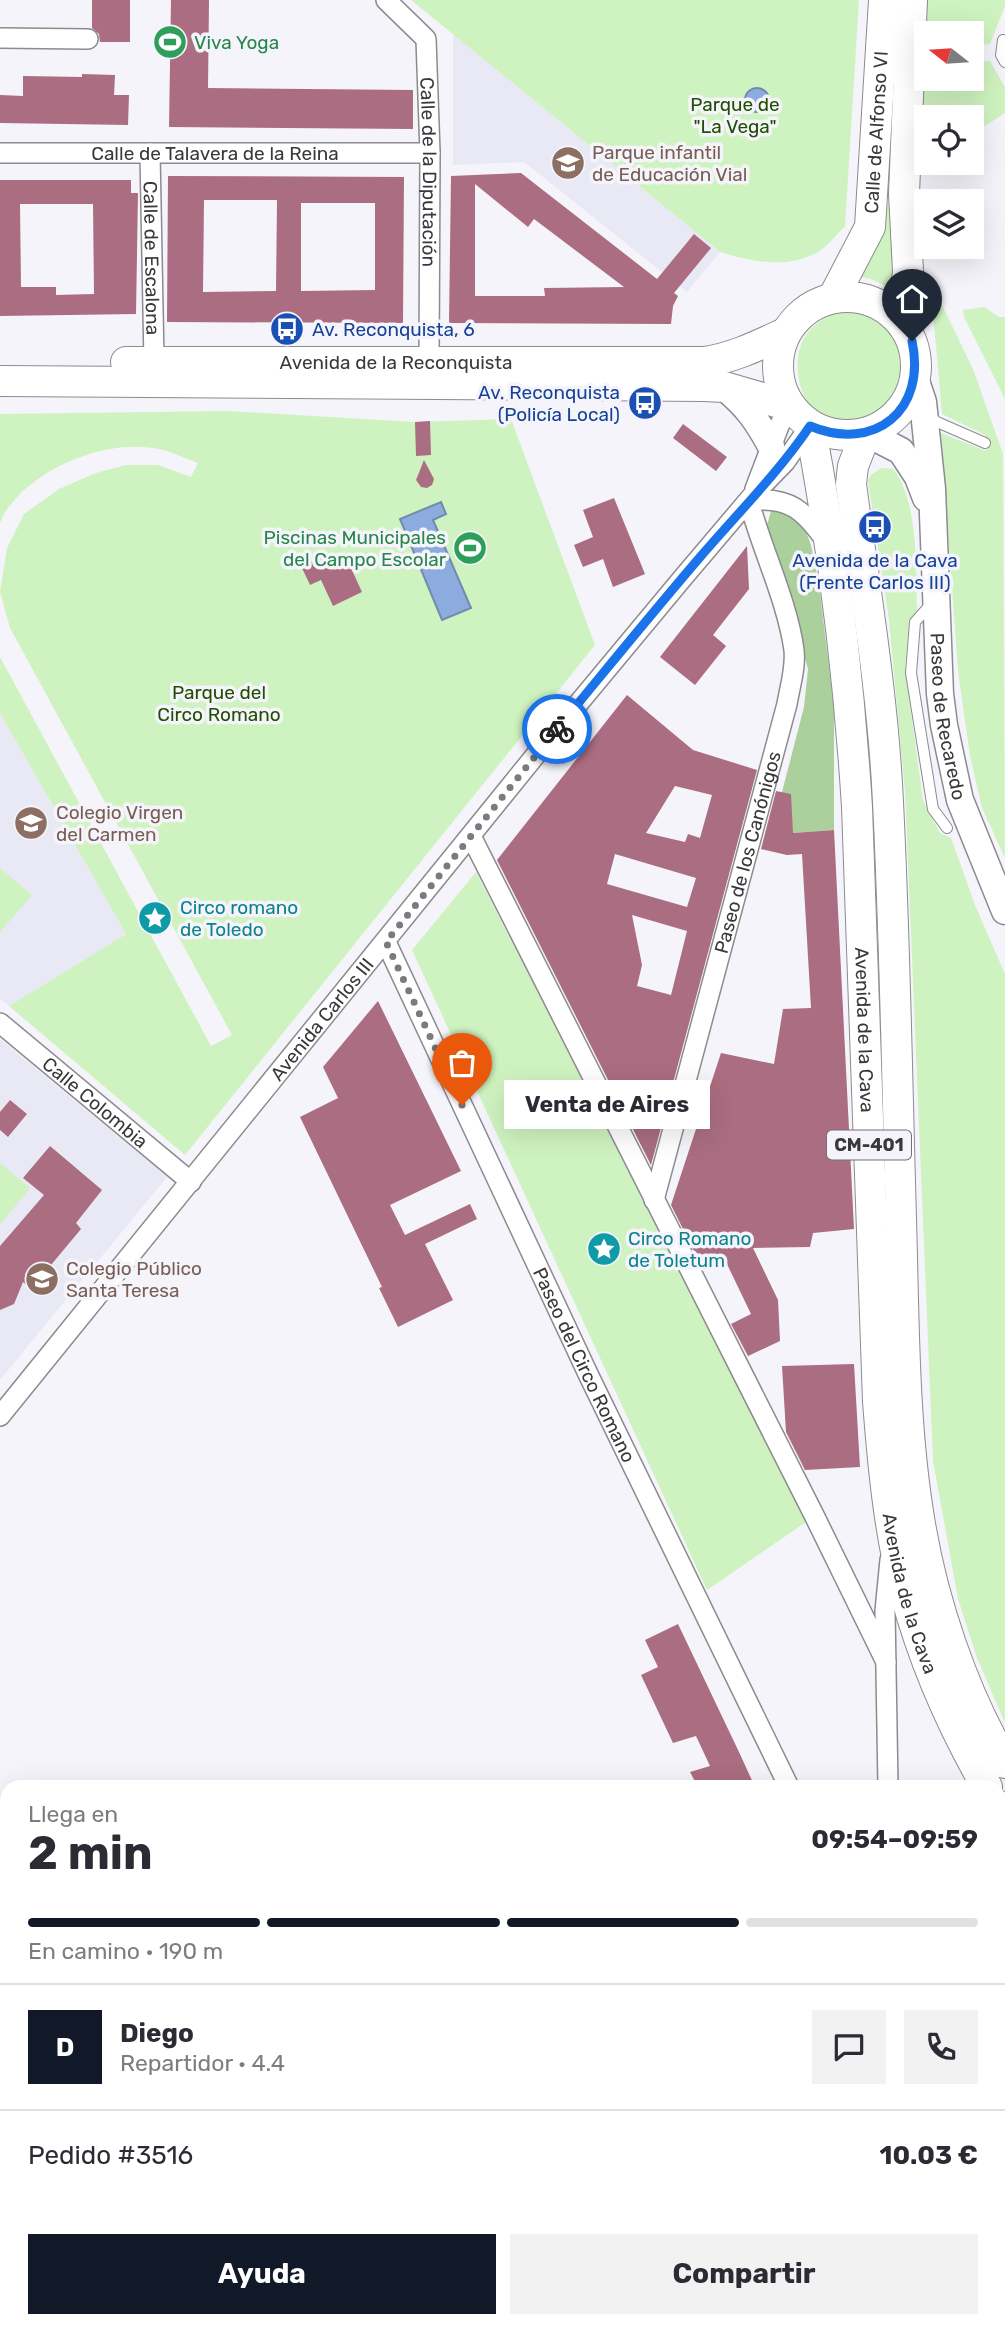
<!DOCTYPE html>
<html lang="es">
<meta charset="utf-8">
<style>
:root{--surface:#fff;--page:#f2f2f3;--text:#2b2b33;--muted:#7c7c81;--line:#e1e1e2;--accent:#111827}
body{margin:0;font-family:Rubik,sans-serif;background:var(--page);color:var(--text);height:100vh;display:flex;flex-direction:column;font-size:26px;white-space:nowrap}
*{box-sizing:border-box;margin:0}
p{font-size:23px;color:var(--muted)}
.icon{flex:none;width:38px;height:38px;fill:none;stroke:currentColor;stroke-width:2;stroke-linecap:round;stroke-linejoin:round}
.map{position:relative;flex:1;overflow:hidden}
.panel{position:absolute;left:0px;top:1780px;width:1006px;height:548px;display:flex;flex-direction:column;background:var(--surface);border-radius:21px 21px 0 0;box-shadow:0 7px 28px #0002}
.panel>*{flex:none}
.needle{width:46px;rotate:287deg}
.controls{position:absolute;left:914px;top:21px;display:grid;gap:14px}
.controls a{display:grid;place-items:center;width:70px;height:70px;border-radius:0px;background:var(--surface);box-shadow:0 7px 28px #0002;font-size:35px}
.pin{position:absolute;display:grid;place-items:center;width:60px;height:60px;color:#fff;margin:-72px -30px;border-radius:50% 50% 50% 0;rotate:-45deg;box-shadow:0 0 7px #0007}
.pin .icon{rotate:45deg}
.courier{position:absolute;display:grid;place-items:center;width:70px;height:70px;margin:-35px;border:5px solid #1a73e8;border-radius:50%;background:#fff;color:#222;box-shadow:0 2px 9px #0007}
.bubble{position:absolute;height:49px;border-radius:0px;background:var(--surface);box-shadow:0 7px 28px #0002;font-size:23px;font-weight:700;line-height:49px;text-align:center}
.headline em{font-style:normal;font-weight:700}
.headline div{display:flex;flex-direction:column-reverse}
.headline{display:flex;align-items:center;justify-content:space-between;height:119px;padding:0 28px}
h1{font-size:46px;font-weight:700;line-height:52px}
.bar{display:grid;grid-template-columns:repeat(4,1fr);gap:10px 7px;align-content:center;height:84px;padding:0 28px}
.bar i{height:9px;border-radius:5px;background:var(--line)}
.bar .selected{background:var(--accent)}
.bar p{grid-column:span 4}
.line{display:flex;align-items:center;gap:18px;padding:0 28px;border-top:2px solid var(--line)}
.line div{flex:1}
.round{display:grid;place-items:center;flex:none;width:74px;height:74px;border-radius:0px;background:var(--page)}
.cta{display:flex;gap:14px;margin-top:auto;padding:14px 28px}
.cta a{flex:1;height:80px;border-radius:0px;background:var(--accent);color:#fff;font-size:28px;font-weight:700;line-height:80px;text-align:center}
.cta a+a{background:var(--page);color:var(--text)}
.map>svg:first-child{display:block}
.built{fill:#e9e8f5}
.green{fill:#cff3c0;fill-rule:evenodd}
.forest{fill:#acd09c}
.water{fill:#8cacdf;stroke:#738aae;stroke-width:2}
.building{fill:#aa6d81;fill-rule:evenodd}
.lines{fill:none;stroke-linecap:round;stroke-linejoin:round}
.lane-casing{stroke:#8b8b90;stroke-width:12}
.street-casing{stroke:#8b8b90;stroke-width:22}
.secondary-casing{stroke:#8b8b90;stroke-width:29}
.primary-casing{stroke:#8b8b90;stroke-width:32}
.lane{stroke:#fff;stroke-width:10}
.street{stroke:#fff;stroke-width:19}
.secondary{stroke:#fff;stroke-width:26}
.primary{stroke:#fff;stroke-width:30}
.done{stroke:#7b7a7e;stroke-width:7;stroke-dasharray:0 12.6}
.route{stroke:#1a73e8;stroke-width:9}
.labels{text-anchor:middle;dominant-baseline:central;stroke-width:7;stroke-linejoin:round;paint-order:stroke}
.shield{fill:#f5f4fa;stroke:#717174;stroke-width:2}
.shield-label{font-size:18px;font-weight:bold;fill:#39393b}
.leisure-label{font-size:19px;fill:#27864d;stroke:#f5f4fa;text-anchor:start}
.park-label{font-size:19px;fill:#214e00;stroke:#f5f4fa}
.street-label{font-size:19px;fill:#39393b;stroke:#f5f4fa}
.education-label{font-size:19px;fill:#785e54;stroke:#f5f4fa;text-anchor:start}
.transit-label{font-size:19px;fill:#164399;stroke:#f5f4fa;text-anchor:start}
.culture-label{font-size:19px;fill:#0d838f;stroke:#f5f4fa;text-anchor:start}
</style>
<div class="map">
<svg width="1005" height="2327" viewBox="0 0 1005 2327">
<rect width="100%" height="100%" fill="#f5f4fa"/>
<path class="built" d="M 453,34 L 720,252 L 687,292 L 524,162 L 453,165 Z
M 0,713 L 126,934 L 9,1006 L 0,999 Z
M 0,1039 L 167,1177 L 0,1380 Z"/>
<path class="green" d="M 411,0 L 859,0 L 845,227 C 836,234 830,244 821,250 C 791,270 752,262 720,252 Z
M 925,0 L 1005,0 L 1005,6 L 990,44 L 982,45 L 982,61 L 990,61 L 1005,87 L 1005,113 L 971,135 L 971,117 L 926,117 L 926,163 L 928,163 L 917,170 ZM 926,33 L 971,33 L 971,79 L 926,79 Z
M 890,205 L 893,281 L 895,291 L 871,279 L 855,276 L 883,208 Z
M 930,280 L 973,369 L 1003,454 L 1005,858 L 982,808 L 970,756 L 958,671 L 941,433 L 986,451 L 985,435 L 942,414 Z
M 984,307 L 999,317 L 1005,317 L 1005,399 L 964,317 L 963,310 Z
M 857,309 C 879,317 889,324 897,347 C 919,416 815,459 799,380 C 791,338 817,312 857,309 Z
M 228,411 L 414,422 L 511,419 L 595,645 L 185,1155 L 9,1006 L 126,934 L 0,713 L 0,657 L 211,1046 L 232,1035 L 10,628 L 0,592 L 7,548 L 24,514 L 59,489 L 96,473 L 126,465 L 158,465 L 191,477 L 198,463 C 187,459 175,453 163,450 C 112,437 43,464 11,504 C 6,509 3,517 0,523 L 0,414 ZM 321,556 L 326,567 L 346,558 L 362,592 L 333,606 L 321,580 L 310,585 L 301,566 Z
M 881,468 L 893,469 C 919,501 916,571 917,611 L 909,621 L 905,669 L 923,800 L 940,833 L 951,838 L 975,905 L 1005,974 L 1005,1723 L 977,1658 L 958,1599 L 933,1461 L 905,791 L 889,620 L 868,481 L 871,475 Z
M 0,868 L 32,895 L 0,932 Z
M 476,872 L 809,1520 L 707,1590 L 412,950 Z
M 0,1163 L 30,1188 L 0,1225 Z"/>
<path class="forest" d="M 781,508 L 804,526 L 811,545 L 819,585 L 834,708 L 834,830 L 793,833 L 782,792 L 804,707 L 808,669 L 767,525 L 771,511 Z"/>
<path class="water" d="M745 100a12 12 0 1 1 24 0a12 12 0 1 1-24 0Z
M 441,502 L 446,514 L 433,520 L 471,608 L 442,620 L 400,519 Z"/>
<path class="building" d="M 92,0 L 130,0 L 130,42 L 100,42 L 99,34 L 92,28 Z
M 171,0 L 209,0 L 208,88 L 413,90 L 413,129 L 169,127 Z
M 82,74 L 115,75 L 114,95 L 129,95 L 128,125 L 0,123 L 0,95 L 23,96 L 23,76 L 82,77 Z
M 521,173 L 657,279 L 694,234 L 711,248 L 674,293 L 678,296 L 673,306 L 671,324 L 449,323 L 451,176 ZM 475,184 L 528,227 L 534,219 L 624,287 L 544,288 L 545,296 L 475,296 Z
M 168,176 L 404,177 L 403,323 L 167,322 ZM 204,200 L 277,200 L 276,291 L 203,292 ZM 301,203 L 375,203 L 375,290 L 301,291 Z
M 0,180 L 131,180 L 131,193 L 138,193 L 136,314 L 0,316 ZM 20,204 L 93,204 L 94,294 L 56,295 L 56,287 L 21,287 Z
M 430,421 L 431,455 L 416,456 L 415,422 Z
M 683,424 L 727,457 L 716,471 L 673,438 Z
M 424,460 L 434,479 L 432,485 L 427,488 L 421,487 L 416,480 Z
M 614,498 L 645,574 L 613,587 L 603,559 L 583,567 L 574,545 L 593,537 L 583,510 Z
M 747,546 L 749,589 L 713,635 L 726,646 L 695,685 L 660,657 Z
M 321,556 L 326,567 L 346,557 L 362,592 L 333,606 L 321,580 L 310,585 L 301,566 Z
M 627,695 L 693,750 L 757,770 L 651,1165 L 497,860 ZM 675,786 L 712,795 L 700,838 L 688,834 L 685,842 L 646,833 ZM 615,854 L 696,878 L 687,907 L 607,884 ZM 632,915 L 687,931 L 671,995 L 637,986 L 642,965 Z
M 776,791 L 791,794 L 793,833 L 834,830 L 854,1229 L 813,1233 L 810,1247 L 753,1248 L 778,1300 L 780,1341 L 748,1356 L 731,1324 L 751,1314 L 726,1262 L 695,1253 L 671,1205 L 721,1053 L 774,1064 L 783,1009 L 811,1008 L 802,854 L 787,855 L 761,849 Z
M 378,1001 L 461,1171 L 390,1205 L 405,1235 L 470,1204 L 477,1219 L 425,1244 L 453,1300 L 398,1327 L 379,1288 L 382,1287 L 300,1117 L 338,1098 L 323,1067 Z
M 10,1100 L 27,1114 L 8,1137 L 0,1130 L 0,1112 Z
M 50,1146 L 102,1190 L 76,1223 L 81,1229 L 31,1289 L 23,1282 L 14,1304 L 0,1310 L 0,1246 L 44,1195 L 23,1178 Z
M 854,1364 L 860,1467 L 805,1470 L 786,1432 L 782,1366 Z
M 678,1624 L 739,1752 L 755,1787 L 698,1787 L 690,1772 L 710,1766 L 696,1736 L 673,1743 L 641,1675 L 658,1667 L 645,1640 Z"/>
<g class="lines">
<g class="lane-casing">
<path id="lane" d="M 1003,40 L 1001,55 L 1005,62
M 930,416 L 937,422 L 985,443
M 931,604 L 915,622 L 911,673 L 933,809 L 947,828
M 432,2320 L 437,2327"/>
</g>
<g class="street-casing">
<g id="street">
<path id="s1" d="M 386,0 L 426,39 L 430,153 L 429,363"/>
<path d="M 0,38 L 88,39"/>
<path id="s2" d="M 0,153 L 430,153"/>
<path id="s3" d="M 150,153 L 154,362"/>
<path d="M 755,489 L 779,426 L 790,406"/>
<path d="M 749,501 C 791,495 804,512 828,543"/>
<path d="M 471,836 L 814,1515 L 886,1662"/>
<path id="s4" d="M 386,942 L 589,1376 L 789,1787"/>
<path id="s5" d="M 0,1023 L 191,1182"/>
<path id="s6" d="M 654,1200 L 787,704 C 790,686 796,668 794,650 C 788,606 766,558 753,515 L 743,508"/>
<path id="s7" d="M 0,1416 L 543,746 L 681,580 L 753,495 L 785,462 L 810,426"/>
<path d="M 888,1787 L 885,1611 L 890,1560"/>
<path d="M 999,1948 L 1005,1947"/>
<path d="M 0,2090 L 7,2089"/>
<path d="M 999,2168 L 1005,2167"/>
<path d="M 245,2320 L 251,2327"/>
<path d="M 278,2320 L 282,2327"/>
<path d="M 168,2327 L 179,2320"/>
</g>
</g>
<g class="secondary-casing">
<g id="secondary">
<path id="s8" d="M 915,378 L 923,402 L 932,489 L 940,694 L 944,725 L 960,800 L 1005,911"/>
<path d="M 724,387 C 747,406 757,420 771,446"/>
<path d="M 866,433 L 901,451 L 918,477 L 926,498"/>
</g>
</g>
<g class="primary-casing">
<g id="primary">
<circle cx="847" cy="366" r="69"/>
<path id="s9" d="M 833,298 L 870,227 L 884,0"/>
<path d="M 903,325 L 908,271 L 904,194 L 912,0"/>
<path id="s10" d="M 126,362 L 704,362 C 733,358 759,345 785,333"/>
<path d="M 0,381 L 704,386 L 724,387 L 790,406"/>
<path id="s11" d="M 810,426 C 834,552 849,679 857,807 L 878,1401 C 883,1466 889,1532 906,1596 C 924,1662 953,1728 987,1787"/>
<path d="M 866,433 L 853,466 L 851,484 C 865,590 883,695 888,802 C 895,940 897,1080 901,1219 C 904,1318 903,1420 919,1518 C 932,1600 963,1692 1005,1763"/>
<path d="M 999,1806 L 1005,1815"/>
</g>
</g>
<use href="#lane" class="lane"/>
<use href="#street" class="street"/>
<use href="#secondary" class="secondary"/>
<use href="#primary" class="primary"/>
</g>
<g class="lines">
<path class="done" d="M 462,1105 L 386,942 L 557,729"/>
<path class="route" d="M 557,729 C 605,671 652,613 701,556 C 738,513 778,473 810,426 C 875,453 927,410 912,341"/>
</g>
<defs>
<g id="stadium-disc" transform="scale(1.75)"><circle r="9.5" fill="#2e9e5b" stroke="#f5f4fa"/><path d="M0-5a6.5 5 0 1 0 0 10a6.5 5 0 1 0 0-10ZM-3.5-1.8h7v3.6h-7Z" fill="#fff"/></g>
<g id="school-disc" transform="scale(1.75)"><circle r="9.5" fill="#8d6e63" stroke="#f5f4fa"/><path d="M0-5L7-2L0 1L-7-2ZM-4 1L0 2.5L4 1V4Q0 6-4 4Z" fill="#fff"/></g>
<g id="bus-disc" transform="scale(1.75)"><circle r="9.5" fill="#1a4fb4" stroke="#f5f4fa"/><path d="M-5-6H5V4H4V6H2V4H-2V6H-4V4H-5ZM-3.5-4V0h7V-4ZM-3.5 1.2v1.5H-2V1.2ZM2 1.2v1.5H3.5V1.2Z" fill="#fff"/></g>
<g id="sight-disc" transform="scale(1.75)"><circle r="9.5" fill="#0f9aa8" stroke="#f5f4fa"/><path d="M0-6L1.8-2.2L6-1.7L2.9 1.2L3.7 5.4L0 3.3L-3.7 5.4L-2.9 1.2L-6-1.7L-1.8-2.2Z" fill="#fff"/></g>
</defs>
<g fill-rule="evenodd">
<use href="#stadium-disc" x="170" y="42"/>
<use href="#school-disc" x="568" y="163"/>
<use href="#bus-disc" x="287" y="329"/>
<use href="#bus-disc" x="645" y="403"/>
<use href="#bus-disc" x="875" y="527"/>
<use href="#stadium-disc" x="470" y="548"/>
<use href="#school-disc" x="31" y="823"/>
<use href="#sight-disc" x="155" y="918"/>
<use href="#sight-disc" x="604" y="1249"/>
<use href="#school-disc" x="42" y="1279"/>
</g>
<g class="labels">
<rect class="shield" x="827" y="1130.5" width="84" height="29" rx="5"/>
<g class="shield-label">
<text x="869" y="1145">CM-401</text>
</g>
<g class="leisure-label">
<text x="194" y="42">Viva Yoga</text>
<text x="446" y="537" text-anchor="end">Piscinas Municipales<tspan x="446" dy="22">del Campo Escolar</tspan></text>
</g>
<g class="park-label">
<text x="735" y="104">Parque de<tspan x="735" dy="22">"La Vega"</tspan></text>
<text x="219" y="692">Parque del<tspan x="219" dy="22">Circo Romano</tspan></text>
</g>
<g class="street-label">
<text stroke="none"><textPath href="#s9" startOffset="175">Calle de Alfonso VI</textPath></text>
<text stroke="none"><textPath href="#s2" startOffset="215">Calle de Talavera de la Reina</textPath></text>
<text stroke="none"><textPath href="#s1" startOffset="189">Calle de la Diputación</textPath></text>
<text stroke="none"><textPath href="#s3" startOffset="105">Calle de Escalona</textPath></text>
<text stroke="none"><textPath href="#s10" startOffset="270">Avenida de la Reconquista</textPath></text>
<text stroke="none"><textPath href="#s8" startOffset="341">Paseo de Recaredo</textPath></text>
<text stroke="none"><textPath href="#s6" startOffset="360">Paseo de los Canónigos</textPath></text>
<text stroke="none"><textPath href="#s7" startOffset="511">Avenida Carlos III</textPath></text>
<text stroke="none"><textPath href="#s11" startOffset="607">Avenida de la Cava</textPath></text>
<text stroke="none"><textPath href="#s5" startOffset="124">Calle Colombia</textPath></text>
<text stroke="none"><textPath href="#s4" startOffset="467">Paseo del Circo Romano</textPath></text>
<text stroke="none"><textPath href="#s11" startOffset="1174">Avenida de la Cava</textPath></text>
</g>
<g class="education-label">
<text x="592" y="152">Parque infantil<tspan x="592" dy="22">de Educación Vial</tspan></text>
<text x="56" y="812">Colegio Virgen<tspan x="56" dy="22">del Carmen</tspan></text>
<text x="66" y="1268">Colegio Público<tspan x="66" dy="22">Santa Teresa</tspan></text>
</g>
<g class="transit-label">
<text x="312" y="329">Av. Reconquista, 6</text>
<text x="620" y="392" text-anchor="end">Av. Reconquista<tspan x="620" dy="22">(Policía Local)</tspan></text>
<text x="875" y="560" text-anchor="middle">Avenida de la Cava<tspan x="875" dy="22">(Frente Carlos III)</tspan></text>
</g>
<g class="culture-label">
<text x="180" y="907">Circo romano<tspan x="180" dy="22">de Toledo</tspan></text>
<text x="628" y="1238">Circo Romano<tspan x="628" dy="22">de Toletum</tspan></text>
</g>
</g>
</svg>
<div class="controls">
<a><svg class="needle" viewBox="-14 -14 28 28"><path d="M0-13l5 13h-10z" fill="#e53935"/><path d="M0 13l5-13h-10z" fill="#7c7c81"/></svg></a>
<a><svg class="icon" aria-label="locate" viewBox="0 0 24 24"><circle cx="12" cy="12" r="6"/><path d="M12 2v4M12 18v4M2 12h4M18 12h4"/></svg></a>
<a><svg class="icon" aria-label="layers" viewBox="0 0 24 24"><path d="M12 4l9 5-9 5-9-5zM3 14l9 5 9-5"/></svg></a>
</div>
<div class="pin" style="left:462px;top:1105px;background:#ea580c"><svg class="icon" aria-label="bag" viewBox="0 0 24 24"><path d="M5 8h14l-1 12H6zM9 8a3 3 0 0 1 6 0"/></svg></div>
<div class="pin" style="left:912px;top:341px;background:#1f2937"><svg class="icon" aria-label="home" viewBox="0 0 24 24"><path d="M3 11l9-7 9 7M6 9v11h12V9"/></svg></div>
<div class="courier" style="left:557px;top:729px"><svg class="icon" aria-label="bike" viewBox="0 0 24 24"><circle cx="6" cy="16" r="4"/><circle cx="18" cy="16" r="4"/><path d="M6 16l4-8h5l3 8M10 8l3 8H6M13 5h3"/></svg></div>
<div class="bubble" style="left:504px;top:1080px;width:206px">Venta de Aires</div>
<section class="panel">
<div class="headline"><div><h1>2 min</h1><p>Llega en</p></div><em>09:54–09:59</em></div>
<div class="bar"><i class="selected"></i><i class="selected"></i><i class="selected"></i><i></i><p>En camino · 190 m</p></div>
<div class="line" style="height:126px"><b class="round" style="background:var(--accent);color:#fff">D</b><div><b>Diego</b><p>Repartidor · 4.4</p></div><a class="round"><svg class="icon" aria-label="chat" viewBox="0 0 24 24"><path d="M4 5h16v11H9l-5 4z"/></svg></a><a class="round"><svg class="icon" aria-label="phone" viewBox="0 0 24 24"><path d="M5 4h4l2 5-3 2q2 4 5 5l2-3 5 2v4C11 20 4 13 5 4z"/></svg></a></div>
<div class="line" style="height:91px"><div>Pedido #3516</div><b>10.03 €</b></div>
<div class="cta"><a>Ayuda</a><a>Compartir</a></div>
</section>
</div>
